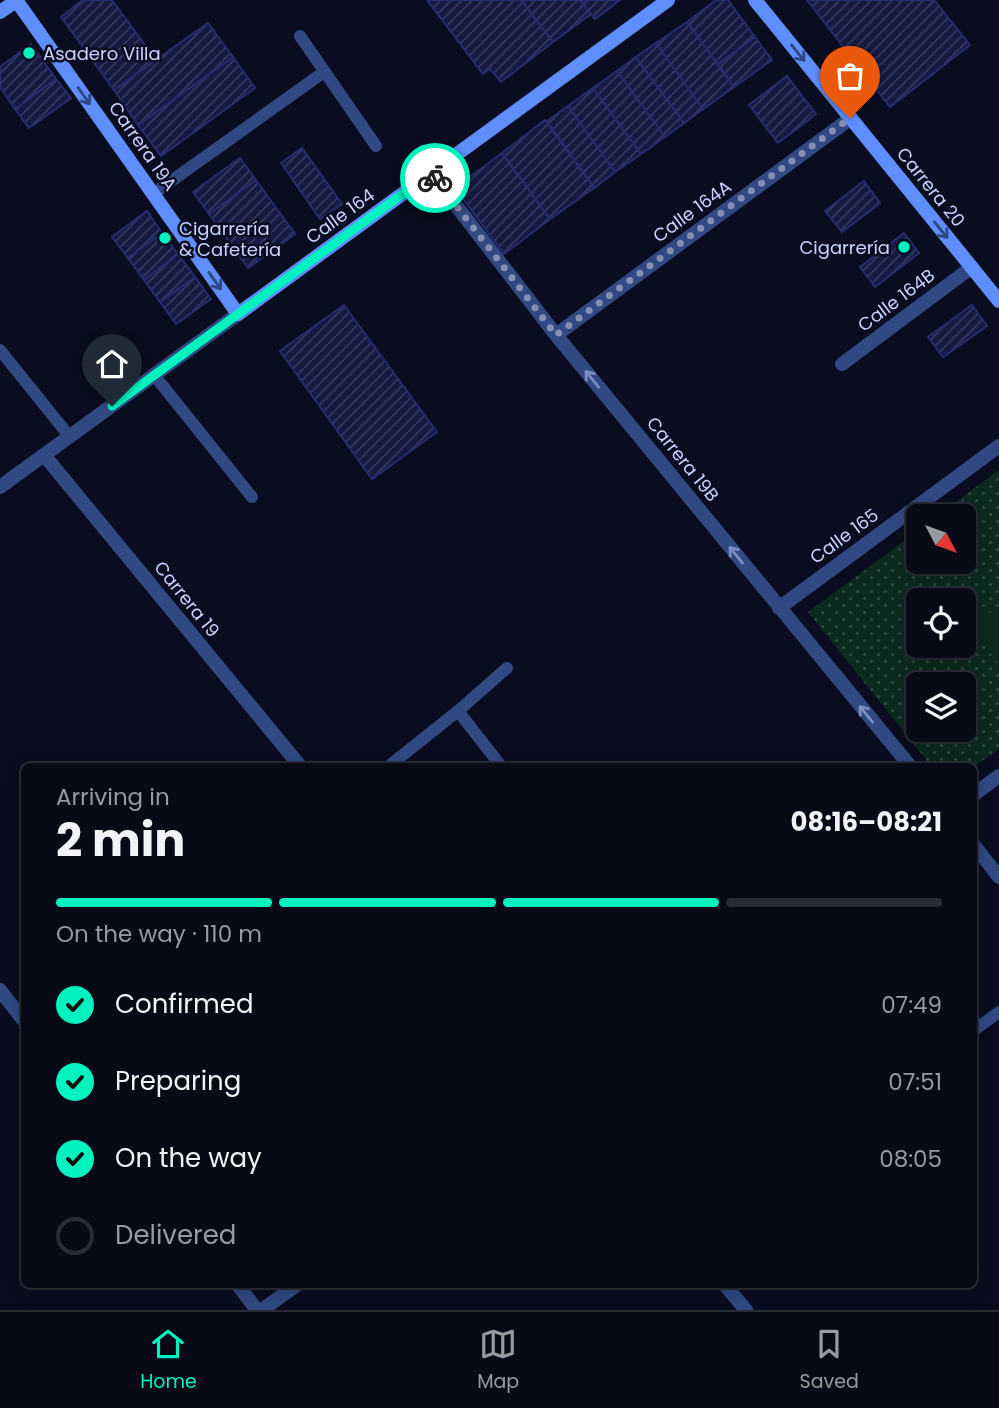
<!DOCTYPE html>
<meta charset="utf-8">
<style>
:root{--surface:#080a17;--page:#111320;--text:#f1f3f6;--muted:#989aa1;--line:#292b36;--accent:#00f3bf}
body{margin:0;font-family:Poppins,sans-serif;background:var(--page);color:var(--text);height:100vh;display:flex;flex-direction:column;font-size:26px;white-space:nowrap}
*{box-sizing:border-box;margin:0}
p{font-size:23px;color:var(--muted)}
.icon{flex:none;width:38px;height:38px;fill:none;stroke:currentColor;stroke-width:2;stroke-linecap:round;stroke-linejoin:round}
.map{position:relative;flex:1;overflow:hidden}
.side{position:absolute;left:21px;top:763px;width:956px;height:525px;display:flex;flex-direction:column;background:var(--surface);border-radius:10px;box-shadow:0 4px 18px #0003,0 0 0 2px var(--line)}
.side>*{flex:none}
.needle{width:46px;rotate:131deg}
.tools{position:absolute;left:906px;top:504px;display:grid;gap:14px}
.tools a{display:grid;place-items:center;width:70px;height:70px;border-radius:10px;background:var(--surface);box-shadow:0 4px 18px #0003,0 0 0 2px var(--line);font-size:35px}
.pin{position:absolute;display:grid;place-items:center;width:60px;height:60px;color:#fff;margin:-72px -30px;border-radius:50% 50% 50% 0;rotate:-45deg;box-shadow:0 0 7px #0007}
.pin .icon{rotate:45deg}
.courier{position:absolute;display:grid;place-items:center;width:70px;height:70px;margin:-35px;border:5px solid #00f3bf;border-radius:50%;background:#fff;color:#222;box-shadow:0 2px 9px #0007}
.summary em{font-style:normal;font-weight:700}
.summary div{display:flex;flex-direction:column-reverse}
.summary{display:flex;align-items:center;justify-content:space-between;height:119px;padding:0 35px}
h1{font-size:46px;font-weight:700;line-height:52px}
.bar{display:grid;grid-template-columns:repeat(4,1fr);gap:10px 7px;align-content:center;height:84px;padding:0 35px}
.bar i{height:9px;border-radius:5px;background:var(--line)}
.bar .current{background:var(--accent)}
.bar p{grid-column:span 4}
ol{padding:0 35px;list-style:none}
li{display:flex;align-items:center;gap:21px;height:77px}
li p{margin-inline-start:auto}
li .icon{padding:7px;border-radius:50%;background:var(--accent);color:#111;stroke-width:4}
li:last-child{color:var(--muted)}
li i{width:38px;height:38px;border:4px solid var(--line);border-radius:50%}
.tabs{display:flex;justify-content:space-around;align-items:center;height:98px;border-top:2px solid var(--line);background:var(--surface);font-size:19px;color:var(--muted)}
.tabs a{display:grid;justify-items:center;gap:4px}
.tabs .current{color:var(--accent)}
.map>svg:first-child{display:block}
.park{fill:url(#park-dots);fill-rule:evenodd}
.pitch{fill:#0d2a1f}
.building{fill:url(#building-hatch);stroke:#242d70;stroke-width:2}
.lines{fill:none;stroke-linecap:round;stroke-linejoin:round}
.service{stroke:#314883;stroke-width:12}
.minor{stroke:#314883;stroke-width:14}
.secondary{stroke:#5f8eff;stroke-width:14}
.oneway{stroke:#304784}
.oneway2{stroke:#7c8ec1}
.done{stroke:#868eb1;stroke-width:7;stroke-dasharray:0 12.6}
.route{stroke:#00f3bf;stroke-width:9}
.poi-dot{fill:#00f3bf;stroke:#0a0d1f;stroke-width:2.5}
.labels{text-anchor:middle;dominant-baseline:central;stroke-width:5;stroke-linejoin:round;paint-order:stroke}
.poi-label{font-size:18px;fill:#c8d3ff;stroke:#0a0d1f;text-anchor:start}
.street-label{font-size:18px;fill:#c8d3ff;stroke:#0a0d1f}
</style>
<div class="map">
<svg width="999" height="1310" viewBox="0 0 999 1310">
<defs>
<pattern id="park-dots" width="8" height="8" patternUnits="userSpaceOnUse" patternTransform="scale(1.75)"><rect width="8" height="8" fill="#0d2a1f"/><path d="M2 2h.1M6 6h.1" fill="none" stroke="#2f4841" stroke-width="1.8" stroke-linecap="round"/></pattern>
<pattern id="building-hatch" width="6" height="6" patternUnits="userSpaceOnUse" patternTransform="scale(1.75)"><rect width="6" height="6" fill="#151a42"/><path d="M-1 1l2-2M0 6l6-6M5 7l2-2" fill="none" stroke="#363a5e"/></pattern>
</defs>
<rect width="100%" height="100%" fill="#0a0d1f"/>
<path class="park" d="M 999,470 L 999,749 L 973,767 L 931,766 L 808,612 L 919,530 L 919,562 L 964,562 L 964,516 L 937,516 ZM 919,600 L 964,600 L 964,646 L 919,646 ZM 919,684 L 964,684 L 964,730 L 919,730 Z"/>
<path class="pitch" d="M 999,606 L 999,664 L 971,627 Z"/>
<path class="building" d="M 83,0 L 112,0 L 156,60 L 114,90 L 61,17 Z
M 427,0 L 521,0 L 553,42 L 501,82 L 490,69 L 483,74 Z
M 521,0 L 580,0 L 591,14 L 553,42 Z
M 580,0 L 620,0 L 595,19 Z
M 716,0 L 728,0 L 755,37 L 718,64 L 687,22 Z
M 807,0 L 934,0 L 970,45 L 890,107 Z
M 687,22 L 734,87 L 703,109 L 656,43 Z
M 208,23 L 233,57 L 138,125 L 114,90 Z
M 755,37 L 772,60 L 734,87 L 718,64 Z
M 656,43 L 703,109 L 684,123 L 636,57 Z
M 31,44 L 56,79 L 15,109 L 0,87 L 0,67 Z
M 233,57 L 255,88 L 161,156 L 138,125 Z
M 636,57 L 684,123 L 665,137 L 617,71 Z
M 617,71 L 665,137 L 641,154 L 593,88 Z
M 787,76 L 816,114 L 778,143 L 749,105 Z
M 56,79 L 71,98 L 29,128 L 15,109 Z
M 593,88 L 641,154 L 615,172 L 568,106 Z
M 568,106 L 615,172 L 594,188 L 547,121 Z
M 545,120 L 594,188 L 550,219 L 502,153 Z
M 302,148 L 342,204 L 320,219 L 281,163 Z
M 502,153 L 550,219 L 504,254 L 455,188 Z
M 240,158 L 256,180 L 209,214 L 193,192 Z
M 256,180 L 295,234 L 248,268 L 209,214 Z
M 864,181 L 880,203 L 842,232 L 825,211 Z
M 147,211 L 162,233 L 128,258 L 112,237 Z
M 162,233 L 178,254 L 144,280 L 128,258 Z
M 904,233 L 919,253 L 875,287 L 860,267 Z
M 178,254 L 195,277 L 160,302 L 144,280 Z
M 195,277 L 211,299 L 176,324 L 160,302 Z
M 344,305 L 437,432 L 372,479 L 280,351 Z
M 972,305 L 987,326 L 943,357 L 928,337 Z"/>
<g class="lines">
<path class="service" d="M 300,36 L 376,146
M 153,194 L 324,72
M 0,350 L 70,437
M 154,375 L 252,497
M 458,711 L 501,766
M 389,766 L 458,711 L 507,668
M 973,1031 L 999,1012"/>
<path class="minor" d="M 431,173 L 556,335 L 910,766
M 556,335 L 851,118
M 842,364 L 972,267
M 44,455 L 300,766
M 0,487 L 238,314
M 779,608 L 999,446
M 973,795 L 999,776
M 973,844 L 999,877
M 0,990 L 24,1021
M 237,1284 L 257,1310
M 724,1284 L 746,1310
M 262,1310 L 298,1284"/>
<path class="secondary" d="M 16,0 L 238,314 L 668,0
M 755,0 L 999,301
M 0,12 L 16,1"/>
</g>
<defs><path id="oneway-shaft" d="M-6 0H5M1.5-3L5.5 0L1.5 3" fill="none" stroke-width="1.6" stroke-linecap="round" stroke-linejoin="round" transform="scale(1.75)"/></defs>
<g class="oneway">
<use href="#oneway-shaft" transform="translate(798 53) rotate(51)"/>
<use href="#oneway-shaft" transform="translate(84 96) rotate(55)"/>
<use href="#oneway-shaft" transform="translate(941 230) rotate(51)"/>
<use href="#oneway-shaft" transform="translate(215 281) rotate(55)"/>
</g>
<g class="oneway2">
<use href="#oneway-shaft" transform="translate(592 379) rotate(-129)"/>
<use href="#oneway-shaft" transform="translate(736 555) rotate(-129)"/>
<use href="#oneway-shaft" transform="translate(866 714) rotate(-129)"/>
</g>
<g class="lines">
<path class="done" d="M 435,178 L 556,335 L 850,118"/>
<path class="route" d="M 112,406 L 431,173 L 435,178"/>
</g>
<g class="poi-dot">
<circle cx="29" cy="53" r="7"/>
<circle cx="165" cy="238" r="7"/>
<circle cx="904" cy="247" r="7"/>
</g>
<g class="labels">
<g class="poi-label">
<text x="43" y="53">Asadero Villa</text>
<text x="179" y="228">Cigarrería<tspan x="179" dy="21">&amp; Cafetería</tspan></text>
<text x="890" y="247" text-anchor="end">Cigarrería</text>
</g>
<g class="street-label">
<text transform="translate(143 146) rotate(55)">Carrera 19A</text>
<text transform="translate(931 187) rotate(51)">Carrera 20</text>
<text transform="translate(692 211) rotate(-36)">Calle 164A</text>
<text transform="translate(340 216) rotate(-36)">Calle 164</text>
<text transform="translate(896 300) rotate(-37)">Calle 164B</text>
<text transform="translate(683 459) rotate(51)">Carrera 19B</text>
<text transform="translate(844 536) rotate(-36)">Calle 165</text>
<text transform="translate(187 599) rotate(51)">Carrera 19</text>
</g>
</g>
</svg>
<div class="tools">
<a><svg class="needle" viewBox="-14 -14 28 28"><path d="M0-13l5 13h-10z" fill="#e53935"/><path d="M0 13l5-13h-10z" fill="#989aa1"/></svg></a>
<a><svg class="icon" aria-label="locate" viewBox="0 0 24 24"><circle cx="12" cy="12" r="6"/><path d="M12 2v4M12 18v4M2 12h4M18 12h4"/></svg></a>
<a><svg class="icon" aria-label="layers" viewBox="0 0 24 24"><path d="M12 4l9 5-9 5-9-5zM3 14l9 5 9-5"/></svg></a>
</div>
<div class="pin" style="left:850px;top:118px;background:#ea580c"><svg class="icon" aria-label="bag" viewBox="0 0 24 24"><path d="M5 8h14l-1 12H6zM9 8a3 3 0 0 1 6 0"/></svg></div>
<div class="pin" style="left:112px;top:406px;background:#1f2937"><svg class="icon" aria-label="home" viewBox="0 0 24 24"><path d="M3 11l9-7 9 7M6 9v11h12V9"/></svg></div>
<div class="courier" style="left:435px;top:178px"><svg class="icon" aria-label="bike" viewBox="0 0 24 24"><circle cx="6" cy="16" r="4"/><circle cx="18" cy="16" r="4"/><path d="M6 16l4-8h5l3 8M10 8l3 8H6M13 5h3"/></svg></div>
<section class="side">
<div class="summary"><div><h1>2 min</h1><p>Arriving in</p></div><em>08:16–08:21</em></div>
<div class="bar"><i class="current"></i><i class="current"></i><i class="current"></i><i></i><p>On the way · 110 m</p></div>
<ol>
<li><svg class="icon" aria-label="check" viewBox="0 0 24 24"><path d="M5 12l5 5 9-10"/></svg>Confirmed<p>07:49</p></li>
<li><svg class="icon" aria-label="check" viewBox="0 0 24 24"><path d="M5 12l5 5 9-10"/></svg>Preparing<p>07:51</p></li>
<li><svg class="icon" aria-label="check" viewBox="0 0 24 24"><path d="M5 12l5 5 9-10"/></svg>On the way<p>08:05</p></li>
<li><i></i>Delivered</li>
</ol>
</section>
</div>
<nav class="tabs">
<a class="current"><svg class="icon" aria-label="home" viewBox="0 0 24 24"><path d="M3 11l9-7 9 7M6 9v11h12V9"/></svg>Home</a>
<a><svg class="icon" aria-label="map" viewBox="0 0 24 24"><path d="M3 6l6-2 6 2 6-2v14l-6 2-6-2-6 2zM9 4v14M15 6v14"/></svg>Map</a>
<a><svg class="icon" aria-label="saved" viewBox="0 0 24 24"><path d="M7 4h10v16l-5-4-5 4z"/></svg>Saved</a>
</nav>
